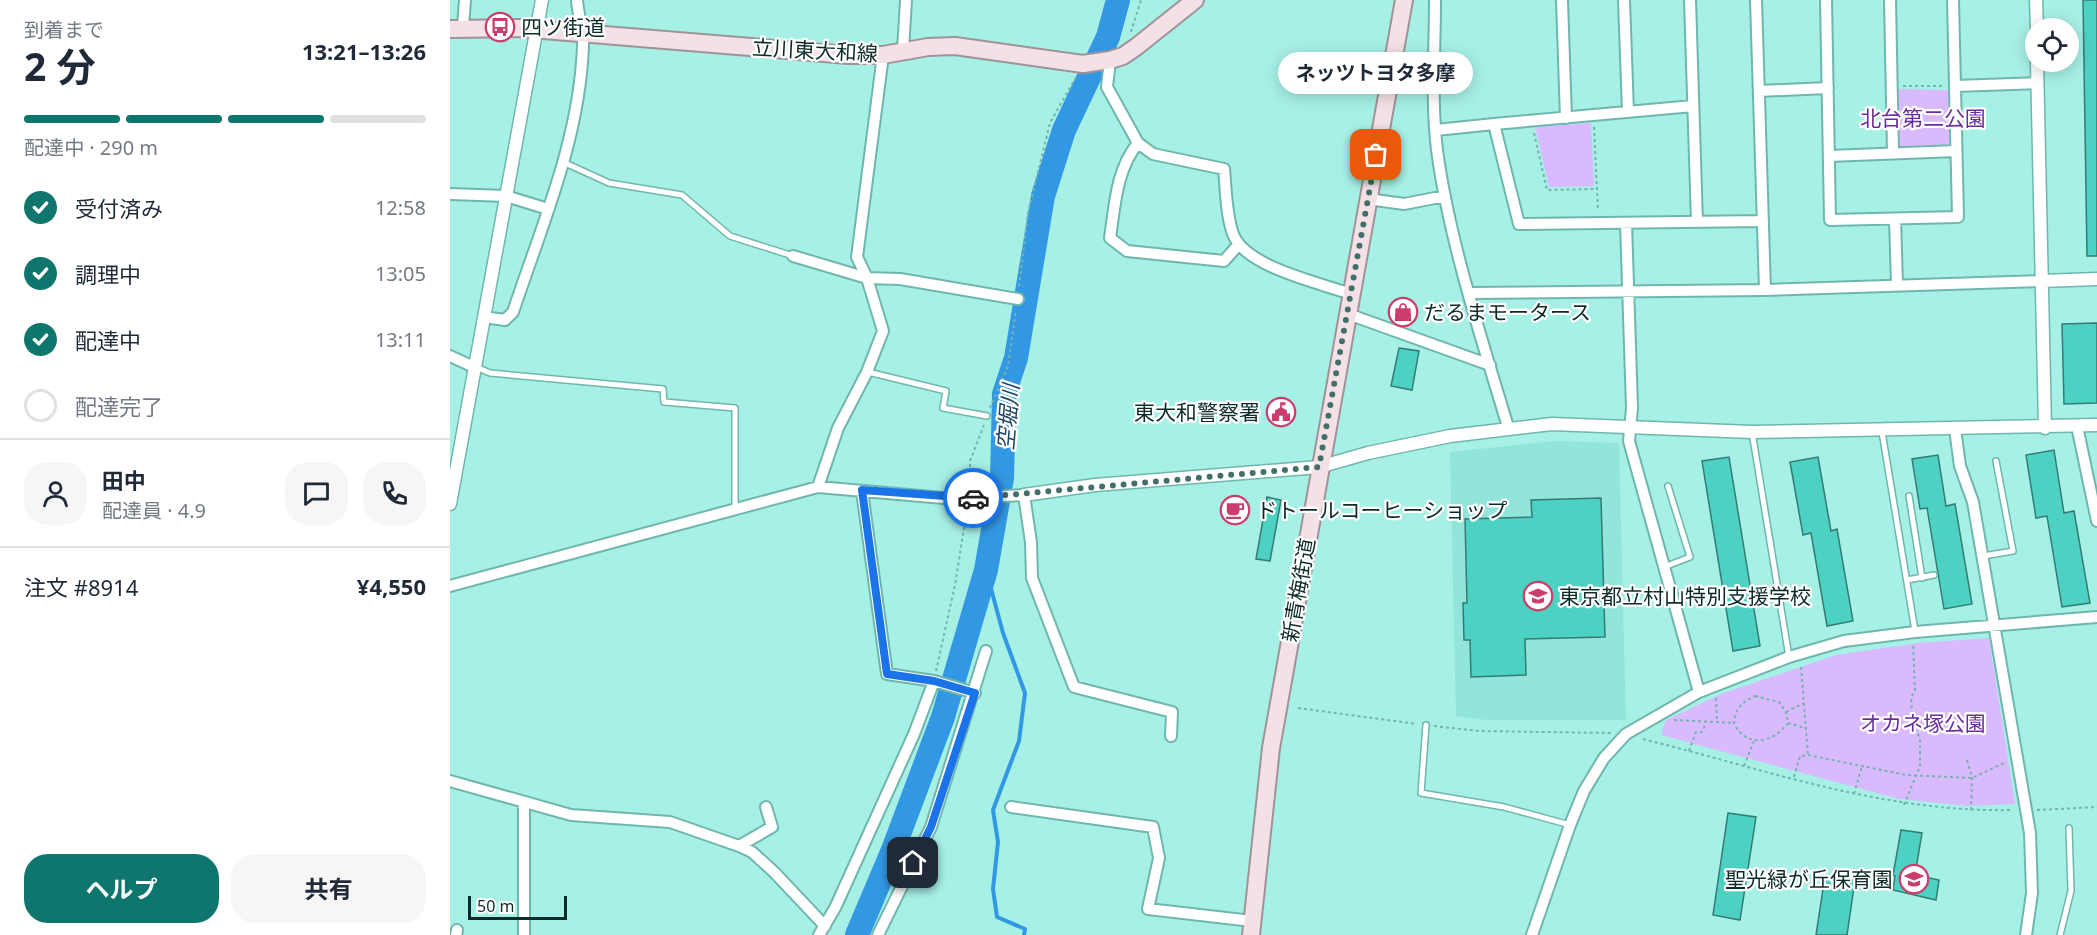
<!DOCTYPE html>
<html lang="ja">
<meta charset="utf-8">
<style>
:root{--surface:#fff;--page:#f6f6f7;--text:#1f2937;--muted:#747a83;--line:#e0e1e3;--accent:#0f766e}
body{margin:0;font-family:"Noto Sans","Noto Sans JP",sans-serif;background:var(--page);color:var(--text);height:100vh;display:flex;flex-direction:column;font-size:22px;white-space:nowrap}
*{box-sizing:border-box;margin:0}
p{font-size:20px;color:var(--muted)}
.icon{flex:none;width:33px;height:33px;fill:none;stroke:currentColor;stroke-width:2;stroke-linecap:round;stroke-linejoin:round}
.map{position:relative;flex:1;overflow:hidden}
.panel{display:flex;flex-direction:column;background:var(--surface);width:450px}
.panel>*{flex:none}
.fabs{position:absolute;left:1575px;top:18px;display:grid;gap:12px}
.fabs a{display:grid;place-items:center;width:54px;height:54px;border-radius:50%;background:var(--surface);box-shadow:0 3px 15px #0003;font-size:30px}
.scale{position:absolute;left:18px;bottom:15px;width:99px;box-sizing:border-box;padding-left:6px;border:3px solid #0c2a27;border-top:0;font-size:16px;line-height:21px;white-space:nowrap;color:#0c2a27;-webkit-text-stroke:4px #fff;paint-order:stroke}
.pin{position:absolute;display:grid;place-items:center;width:51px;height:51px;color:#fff;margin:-26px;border-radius:12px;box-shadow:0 3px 9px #0006}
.courier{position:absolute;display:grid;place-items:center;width:60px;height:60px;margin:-30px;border:4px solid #1a73e8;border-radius:50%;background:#fff;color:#222;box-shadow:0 2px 8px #0007}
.bubble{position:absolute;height:42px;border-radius:21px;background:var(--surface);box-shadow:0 3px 15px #0003;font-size:20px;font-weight:700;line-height:42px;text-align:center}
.head em{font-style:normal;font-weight:700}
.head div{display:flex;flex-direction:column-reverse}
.head{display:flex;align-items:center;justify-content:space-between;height:102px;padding:0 24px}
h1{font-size:39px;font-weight:700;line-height:45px}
.bar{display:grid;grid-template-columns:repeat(4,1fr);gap:9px 6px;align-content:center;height:72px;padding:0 24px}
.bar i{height:8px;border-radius:4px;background:var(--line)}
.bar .selected{background:var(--accent)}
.bar p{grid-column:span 4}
.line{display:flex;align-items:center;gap:15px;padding:0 24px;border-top:2px solid var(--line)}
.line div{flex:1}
.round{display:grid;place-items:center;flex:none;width:63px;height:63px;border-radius:24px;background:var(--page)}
ol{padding:0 24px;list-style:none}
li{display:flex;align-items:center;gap:18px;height:66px}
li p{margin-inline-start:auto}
li .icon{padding:6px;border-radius:50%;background:var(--accent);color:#fff;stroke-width:4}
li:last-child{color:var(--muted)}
li i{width:33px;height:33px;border:3px solid var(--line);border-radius:50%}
.cta{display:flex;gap:12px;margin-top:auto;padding:12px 24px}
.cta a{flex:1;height:69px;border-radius:24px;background:var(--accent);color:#fff;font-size:24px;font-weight:700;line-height:69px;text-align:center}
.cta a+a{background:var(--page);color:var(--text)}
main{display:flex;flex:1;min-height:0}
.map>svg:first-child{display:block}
.built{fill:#92e5da}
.green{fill:#d9bafe}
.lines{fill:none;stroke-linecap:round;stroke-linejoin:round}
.stream{stroke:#3298e3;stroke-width:4}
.river{stroke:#3298e3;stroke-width:24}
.building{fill:#4dd1c3;stroke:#337c74;stroke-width:1.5}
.service-casing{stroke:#6fb7ae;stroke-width:8}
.minor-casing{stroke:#6fb7ae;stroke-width:14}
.tertiary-casing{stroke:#6fb7ae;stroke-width:15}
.primary-casing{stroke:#9e9497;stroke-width:20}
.path{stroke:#77b3ab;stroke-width:2;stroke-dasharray:3 3;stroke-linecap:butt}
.service{stroke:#fff;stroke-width:5}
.minor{stroke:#fff;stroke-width:10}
.tertiary{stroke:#fff;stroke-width:12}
.primary{stroke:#f4e1e5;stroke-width:16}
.done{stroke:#426f6a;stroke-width:6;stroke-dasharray:0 10.8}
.route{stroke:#1a73e8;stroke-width:8}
.labels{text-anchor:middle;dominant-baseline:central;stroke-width:4.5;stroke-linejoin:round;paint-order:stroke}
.poi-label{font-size:21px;fill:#0c2a27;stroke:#fff;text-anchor:start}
.street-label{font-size:21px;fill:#0c2a27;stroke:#fff}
.park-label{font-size:21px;fill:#6b2d9d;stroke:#fff}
.water-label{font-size:22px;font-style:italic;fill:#1c4363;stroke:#fff}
</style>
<main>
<section class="panel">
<div class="head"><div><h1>2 分</h1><p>到着まで</p></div><em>13:21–13:26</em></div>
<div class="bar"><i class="selected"></i><i class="selected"></i><i class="selected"></i><i></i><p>配達中 · 290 m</p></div>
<ol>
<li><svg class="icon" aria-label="check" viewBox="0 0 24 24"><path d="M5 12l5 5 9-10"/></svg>受付済み<p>12:58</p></li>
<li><svg class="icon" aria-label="check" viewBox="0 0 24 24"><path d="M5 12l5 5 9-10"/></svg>調理中<p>13:05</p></li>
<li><svg class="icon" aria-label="check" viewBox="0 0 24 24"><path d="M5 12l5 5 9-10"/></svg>配達中<p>13:11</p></li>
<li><i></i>配達完了</li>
</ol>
<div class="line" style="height:108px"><a class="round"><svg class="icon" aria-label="person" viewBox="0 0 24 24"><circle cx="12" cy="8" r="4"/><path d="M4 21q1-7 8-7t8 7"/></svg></a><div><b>田中</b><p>配達員 · 4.9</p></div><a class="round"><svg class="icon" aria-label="chat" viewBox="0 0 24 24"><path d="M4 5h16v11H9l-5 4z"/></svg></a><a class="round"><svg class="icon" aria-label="phone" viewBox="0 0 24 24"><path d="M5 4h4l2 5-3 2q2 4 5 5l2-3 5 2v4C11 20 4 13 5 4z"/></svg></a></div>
<div class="line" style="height:78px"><div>注文 #8914</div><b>¥4,550</b></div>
<div class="cta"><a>ヘルプ</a><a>共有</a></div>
</section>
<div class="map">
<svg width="1647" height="935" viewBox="0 0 1647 935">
<rect width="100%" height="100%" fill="#a7f0e6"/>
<path class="built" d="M 1104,441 L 1169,443 L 1176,720 L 1037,720 L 1006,716 L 1000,452 Z"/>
<path class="green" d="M 1446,89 L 1499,90 L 1500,147 L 1447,148 Z
M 1141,123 L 1144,186 L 1099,187 L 1085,127 Z
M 1539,638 L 1565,804 L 1518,806 L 1449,799 L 1211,735 L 1216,720 L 1271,694 L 1386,655 L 1468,643 Z"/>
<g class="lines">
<path class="stream" d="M 536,570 L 553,633 L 575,693 L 569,741 L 543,810 L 548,842 L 543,889 L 547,917 L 575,929 L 574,935"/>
<path class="river" d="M 407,935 L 443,850 L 493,717 L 536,570 L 552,478 L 554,394 L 566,358 L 593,196 L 614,130 L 658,37 L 668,0"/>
</g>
<path class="building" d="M 1633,0 L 1647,0 L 1647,256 L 1637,256 Z
M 947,300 L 962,302 L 957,326 L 942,322 Z
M 1647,323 L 1647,403 L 1614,404 L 1612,324 Z
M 949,348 L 969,351 L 962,390 L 941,386 Z
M 1604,450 L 1614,513 L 1624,511 L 1640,603 L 1612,607 L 1597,516 L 1586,518 L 1576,455 Z
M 1488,455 L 1496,506 L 1505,504 L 1522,604 L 1494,609 L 1477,508 L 1470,509 L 1462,459 Z
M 1279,457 L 1310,646 L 1283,651 L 1252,461 Z
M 1368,457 L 1381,531 L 1387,529 L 1403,621 L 1377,626 L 1361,533 L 1353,535 L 1340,462 Z
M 817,497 L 831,500 L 820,561 L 806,559 Z
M 1151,498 L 1155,637 L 1075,639 L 1076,675 L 1021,677 L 1020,640 L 1014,640 L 1013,603 L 1017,603 L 1015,519 L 1082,517 L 1081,500 Z
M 1278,813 L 1306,817 L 1290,920 L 1263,915 Z
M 1451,830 L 1472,833 L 1465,875 L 1489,880 L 1486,900 L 1443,890 L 1445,876 L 1443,875 Z
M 1375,876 L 1405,880 L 1397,935 L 1366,935 Z"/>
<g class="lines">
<g class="service-casing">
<path id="service" d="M 113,162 L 159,183 L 232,195 L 280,236 L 343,256
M 26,367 L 40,373 L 213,389 L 214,402 L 285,408 L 285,509
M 418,372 L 496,391 L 493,408 L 537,416
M 1302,432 L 1339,657
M 1432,432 L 1465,631
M 1459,496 L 1472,578
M 1533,556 L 1563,551 L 1546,461
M 1214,567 L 1240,557 L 1218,486
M 1457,580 L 1484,575
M 976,725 L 971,793 L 1054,807 L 1120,825
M 1610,935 L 1621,891 L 1619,828"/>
</g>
<g class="minor-casing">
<path id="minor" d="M 985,0 C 985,49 981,101 987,150 C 999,240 1032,340 1058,427
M 1112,0 L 1116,118
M 1174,0 L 1178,112
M 1240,0 L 1247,222
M 1306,0 L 1315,290
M 1376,0 L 1380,220 L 1508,217 L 1503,0
M 1440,0 L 1443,153
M 13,27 L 15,0
M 453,50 L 456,0
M 660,60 L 657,87 L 688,143 L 703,154 L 774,169 C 776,189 776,215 783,234 C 795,267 870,283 901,294
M 1505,86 L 1588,83
M 1309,91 L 1378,88
M 1243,106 L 1044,124 L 1069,224 L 1313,221
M 986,130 L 1044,124
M 688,143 C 666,170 665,205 660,238 L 677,251 L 774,261 L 789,244
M 1379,156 L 1506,151
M 0,194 L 56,196 L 98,209
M 918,199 L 954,204 L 995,196
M 1445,219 L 1447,284
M 1176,223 L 1182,408 L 1179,441 L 1249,692
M 343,256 L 417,278 L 450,279 L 568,299
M 1020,293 L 1315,290 L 1592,281
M 898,314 L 1040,365
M 34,317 L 55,320 L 63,312 C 92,225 130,138 133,45 C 134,30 128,16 127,0
M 0,356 L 24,367
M 1627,426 L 1647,521
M 1505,429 L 1510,466 L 1523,502 L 1580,833 L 1582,893 L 1576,935
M 368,487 L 388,428 L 417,372 L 433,331 L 417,278 L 407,257 L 433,55
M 412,491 L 437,674 L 484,681 L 525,693
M 0,586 L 368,487 L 505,499 L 574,495 L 581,542 L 582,578 L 624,687 L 722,712 L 721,736
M 0,781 L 121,815 L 220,822 L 289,846 L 302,852 L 324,872 L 375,926
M 74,802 L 74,935
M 561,807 L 703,827 L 709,858 L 698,909 L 802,921
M 289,846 L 322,827 L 316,807
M 6,935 L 7,930
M 369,935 L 385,908 L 464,734 L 484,681
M 428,935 L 481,827 L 536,651
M 1082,935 L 1120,825 L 1134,791 L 1154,758 L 1176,734 L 1249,692 L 1339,657 L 1394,641 L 1465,632 L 1647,617"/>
</g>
<g class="tertiary-casing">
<path id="tertiary" d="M 1586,0 L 1587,28
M 1587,62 L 1595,428
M 1592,281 L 1647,279
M 574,495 L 645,485 L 869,467 L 918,453 L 1000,436 L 1102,424 L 1302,432 L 1647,425
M 0,504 L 92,0"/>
</g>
<g class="primary-casing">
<path id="primary" d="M 0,29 L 69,28 L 398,55 L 433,55 L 478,47 L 505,46 L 633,64 L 660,60 L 673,56 L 686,47 L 745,0
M 801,935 L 821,748 L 954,0"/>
</g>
<path class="path" d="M 681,32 L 691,0
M 1453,86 L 1493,86
M 1144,127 L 1148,211
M 1084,133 L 1097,190 L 1146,189
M 569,286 L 578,213 L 600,123 L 626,77
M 540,408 L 558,366 L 566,310
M 520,485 L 520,461 L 534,425
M 1351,667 L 1358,755
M 486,671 L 505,585 L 517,509
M 1305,696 L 1329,702 L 1336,712 L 1338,723 C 1323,743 1296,749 1284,723 C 1285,708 1292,702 1305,696 Z
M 1266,698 L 1267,722
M 848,708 L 967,724
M 1336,712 L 1354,703
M 1224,720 L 1284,723
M 1338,723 L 1355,728
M 984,726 L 1029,731 L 1161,733
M 1193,739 C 1317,770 1435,813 1563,810
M 1239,751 L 1246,732 L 1252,732 L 1256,723
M 1517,760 L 1522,778 L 1521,811
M 1294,766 L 1304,741
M 1344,777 L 1350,756 L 1358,755 L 1456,775 L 1522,778 L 1556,762
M 1404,794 L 1412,766
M 1454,805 L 1470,766 L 1470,738 L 1463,726 L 1461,698 L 1465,690 L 1463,644
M 1587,810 L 1647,807"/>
<use href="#service" class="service"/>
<use href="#minor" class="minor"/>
<use href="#tertiary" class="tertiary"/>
<use href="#primary" class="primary"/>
</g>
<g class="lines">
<path class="done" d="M 523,498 L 869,467 L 926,155"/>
<path class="route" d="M 463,863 L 481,827 L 525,693 L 484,681 L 437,674 L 412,490 L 523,498"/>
</g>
<defs>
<g id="bus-ring" transform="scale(1.5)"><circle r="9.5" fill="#fff" stroke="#cb3e6b" stroke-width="1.5"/><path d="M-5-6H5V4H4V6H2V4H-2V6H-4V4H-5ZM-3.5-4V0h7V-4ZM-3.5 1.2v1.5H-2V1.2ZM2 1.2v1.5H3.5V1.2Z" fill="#cb3e6b"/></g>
<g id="shop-ring" transform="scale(1.5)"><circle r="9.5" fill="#fff" stroke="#cb3e6b" stroke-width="1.5"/><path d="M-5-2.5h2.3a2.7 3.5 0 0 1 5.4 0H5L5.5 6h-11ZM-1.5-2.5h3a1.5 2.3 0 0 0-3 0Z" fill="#cb3e6b"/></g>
<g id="civic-ring" transform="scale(1.5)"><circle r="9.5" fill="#fff" stroke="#cb3e6b" stroke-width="1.5"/><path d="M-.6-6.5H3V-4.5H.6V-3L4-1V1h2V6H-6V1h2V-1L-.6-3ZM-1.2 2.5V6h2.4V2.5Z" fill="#cb3e6b"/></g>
<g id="cafe-ring" transform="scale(1.5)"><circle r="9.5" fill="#fff" stroke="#cb3e6b" stroke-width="1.5"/><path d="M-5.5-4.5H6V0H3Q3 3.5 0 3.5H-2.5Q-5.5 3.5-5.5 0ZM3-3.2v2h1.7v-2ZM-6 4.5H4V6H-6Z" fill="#cb3e6b"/></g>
<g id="school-ring" transform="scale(1.5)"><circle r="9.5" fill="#fff" stroke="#cb3e6b" stroke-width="1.5"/><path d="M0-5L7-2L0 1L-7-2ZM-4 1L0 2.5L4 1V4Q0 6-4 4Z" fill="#cb3e6b"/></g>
</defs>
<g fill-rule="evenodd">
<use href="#bus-ring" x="50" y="27"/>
<use href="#shop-ring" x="953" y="312"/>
<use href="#civic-ring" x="831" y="412"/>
<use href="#cafe-ring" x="785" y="510"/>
<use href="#school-ring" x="1088" y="596"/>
<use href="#school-ring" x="1464" y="879"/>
</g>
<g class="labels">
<g class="poi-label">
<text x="71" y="27">四ツ街道</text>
<text x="974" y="312">だるまモータース</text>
<text x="810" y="412" text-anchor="end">東大和警察署</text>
<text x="806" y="510">ドトールコーヒーショップ</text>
<text x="1109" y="596">東京都立村山特別支援学校</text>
<text x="1443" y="879" text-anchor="end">聖光緑が丘保育園</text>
</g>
<g class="street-label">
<text transform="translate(365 50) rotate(3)">立川東大和線</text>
<text transform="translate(848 590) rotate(-80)">新青梅街道</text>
</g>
<g class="park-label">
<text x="1473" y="118">北台第二公園</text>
<text x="1473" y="723">オカネ塚公園</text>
</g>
<g class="water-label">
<text transform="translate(557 417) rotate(-85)">空堀川</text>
</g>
</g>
</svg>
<div class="fabs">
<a><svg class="icon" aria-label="locate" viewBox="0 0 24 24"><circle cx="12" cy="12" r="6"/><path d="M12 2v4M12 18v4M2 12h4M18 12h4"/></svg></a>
</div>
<div class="scale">50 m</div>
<div class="pin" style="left:926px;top:155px;background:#ea580c"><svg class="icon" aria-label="bag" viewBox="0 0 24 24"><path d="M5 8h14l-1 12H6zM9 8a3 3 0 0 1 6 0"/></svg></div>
<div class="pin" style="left:463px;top:863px;background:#1f2937"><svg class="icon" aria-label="home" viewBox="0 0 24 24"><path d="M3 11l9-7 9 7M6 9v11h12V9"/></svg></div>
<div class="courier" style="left:523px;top:498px"><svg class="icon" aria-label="car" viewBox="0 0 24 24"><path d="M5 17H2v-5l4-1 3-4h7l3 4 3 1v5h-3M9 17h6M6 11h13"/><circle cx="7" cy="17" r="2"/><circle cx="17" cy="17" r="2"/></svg></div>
<div class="bubble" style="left:828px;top:52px;width:195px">ネッツトヨタ多摩</div>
</div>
</main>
